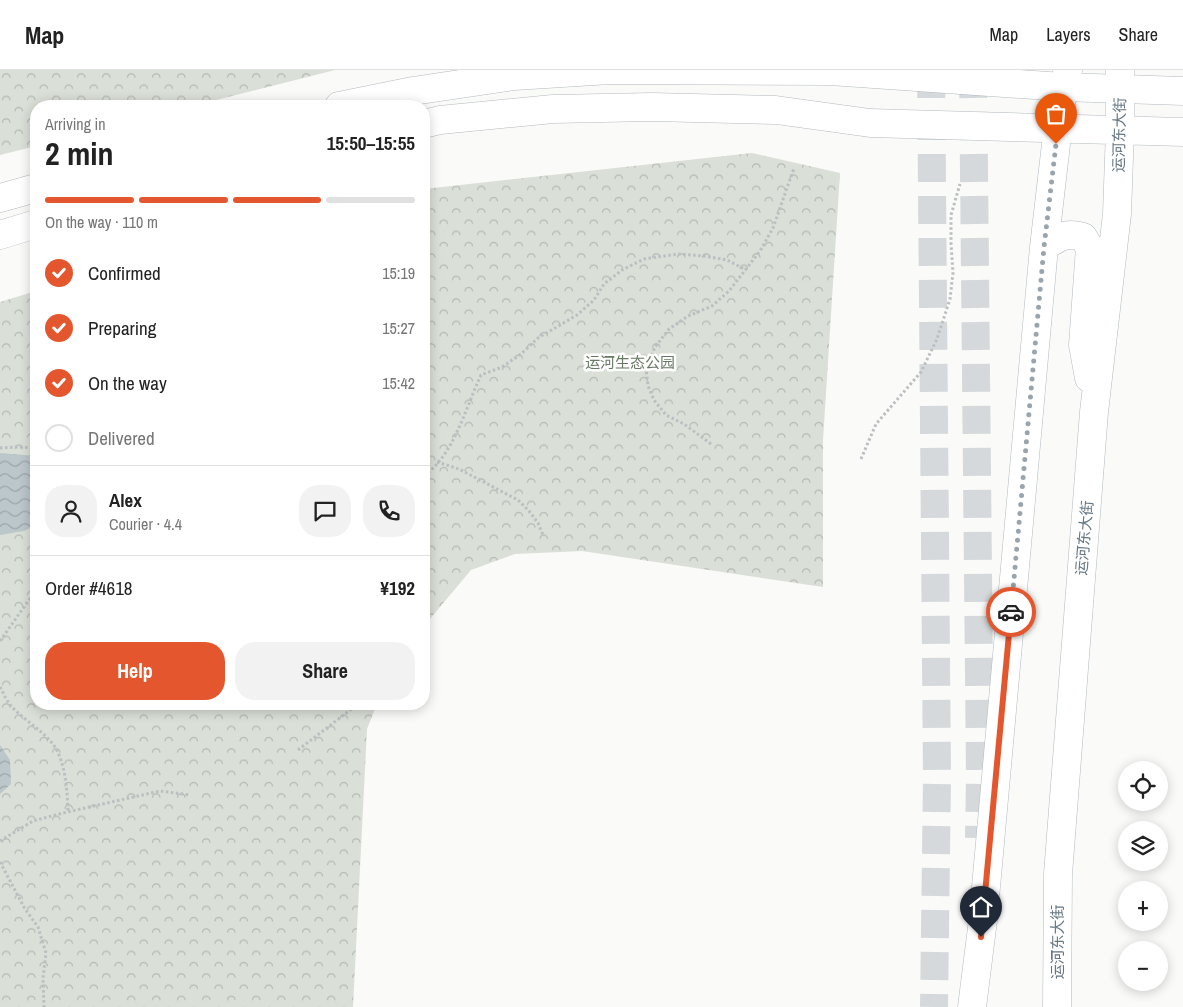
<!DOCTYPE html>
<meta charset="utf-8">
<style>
:root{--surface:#fff;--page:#f2f2f2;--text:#222;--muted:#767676;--line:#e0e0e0;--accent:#e4572e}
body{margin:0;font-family:"Archivo Narrow","Noto Sans SC",sans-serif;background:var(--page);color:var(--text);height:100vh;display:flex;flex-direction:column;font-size:19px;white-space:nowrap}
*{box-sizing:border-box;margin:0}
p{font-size:16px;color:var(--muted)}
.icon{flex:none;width:28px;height:28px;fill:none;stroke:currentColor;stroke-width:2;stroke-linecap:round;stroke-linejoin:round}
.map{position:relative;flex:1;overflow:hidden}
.drawer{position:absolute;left:30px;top:30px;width:400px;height:610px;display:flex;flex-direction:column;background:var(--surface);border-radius:20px;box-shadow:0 2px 12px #0003}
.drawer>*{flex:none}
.controls{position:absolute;left:1118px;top:691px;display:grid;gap:10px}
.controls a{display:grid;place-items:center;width:50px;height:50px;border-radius:50%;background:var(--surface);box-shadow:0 2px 12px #0003;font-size:25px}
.pin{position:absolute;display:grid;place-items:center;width:42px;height:42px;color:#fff;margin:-51px -21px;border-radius:50% 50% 50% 0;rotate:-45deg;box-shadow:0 0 5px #0007}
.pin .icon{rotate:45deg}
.courier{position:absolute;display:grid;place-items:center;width:50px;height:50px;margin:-25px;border:4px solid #e4572e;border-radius:50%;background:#fff;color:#222;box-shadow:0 1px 6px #0007}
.overview em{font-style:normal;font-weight:700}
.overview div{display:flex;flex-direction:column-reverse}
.overview{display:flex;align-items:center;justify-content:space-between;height:85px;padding:0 15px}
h1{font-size:32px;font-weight:700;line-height:38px}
.bar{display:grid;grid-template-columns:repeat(4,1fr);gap:8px 5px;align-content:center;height:60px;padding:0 15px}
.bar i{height:6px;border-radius:4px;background:var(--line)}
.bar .on{background:var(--accent)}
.bar p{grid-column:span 4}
.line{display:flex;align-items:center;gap:12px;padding:0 15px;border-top:1px solid var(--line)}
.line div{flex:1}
.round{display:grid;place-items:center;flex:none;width:52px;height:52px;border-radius:20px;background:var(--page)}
ol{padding:0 15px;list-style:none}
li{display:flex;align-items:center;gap:15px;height:55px}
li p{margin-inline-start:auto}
li .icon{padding:5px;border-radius:50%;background:var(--accent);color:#fff;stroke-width:4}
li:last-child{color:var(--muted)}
li i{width:28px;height:28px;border:2px solid var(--line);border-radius:50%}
.button{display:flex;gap:10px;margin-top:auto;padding:10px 15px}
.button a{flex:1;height:58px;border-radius:20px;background:var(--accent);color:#fff;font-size:20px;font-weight:700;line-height:58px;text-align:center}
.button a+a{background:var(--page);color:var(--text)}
header{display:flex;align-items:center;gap:30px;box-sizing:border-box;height:70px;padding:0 25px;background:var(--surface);border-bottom:1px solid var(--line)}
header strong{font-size:24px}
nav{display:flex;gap:28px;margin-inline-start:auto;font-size:18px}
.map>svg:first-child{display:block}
.forest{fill:url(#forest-crowns)}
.water{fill:url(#water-waves)}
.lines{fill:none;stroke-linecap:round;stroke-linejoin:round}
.highway-tunnel{stroke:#d5d9db;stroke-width:28;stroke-dasharray:28 14;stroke-linecap:butt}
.secondary-casing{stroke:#b3babf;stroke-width:29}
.primary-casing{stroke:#b5babe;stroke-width:29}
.path{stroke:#bbbfc2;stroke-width:3;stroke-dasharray:2.5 2.5;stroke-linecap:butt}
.secondary{stroke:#fff;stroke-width:28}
.primary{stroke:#fff;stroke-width:28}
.done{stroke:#99a4ac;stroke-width:5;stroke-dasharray:0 9}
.route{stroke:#e4572e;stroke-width:6}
.labels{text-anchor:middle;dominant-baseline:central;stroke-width:5;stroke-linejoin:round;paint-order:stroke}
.street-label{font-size:15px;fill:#657683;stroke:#fff}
.park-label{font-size:15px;fill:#687a64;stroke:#fff}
</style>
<header>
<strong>Map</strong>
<nav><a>Map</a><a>Layers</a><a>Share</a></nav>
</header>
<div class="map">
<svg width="1183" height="937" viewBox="0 0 1183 937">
<defs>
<pattern id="forest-crowns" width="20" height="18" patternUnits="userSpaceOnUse" patternTransform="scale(1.25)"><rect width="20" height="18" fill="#dadfd7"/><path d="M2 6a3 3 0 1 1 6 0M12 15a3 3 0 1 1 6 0" fill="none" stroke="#b4b9b4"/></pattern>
<pattern id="water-waves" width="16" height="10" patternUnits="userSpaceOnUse" patternTransform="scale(1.25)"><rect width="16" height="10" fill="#bbc7cb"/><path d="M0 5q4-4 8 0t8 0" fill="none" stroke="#9ca6aa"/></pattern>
</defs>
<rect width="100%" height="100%" fill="#fafaf8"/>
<path class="forest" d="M 0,0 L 335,0 L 192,36 L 36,36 L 36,76 L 0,85 Z
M 752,83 L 840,103 L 823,370 L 823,517 L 582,481 L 515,484 L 471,500 L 424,556 L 424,119 Z
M 36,221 L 36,634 L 377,634 L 367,659 L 353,937 L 0,937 L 0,232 Z"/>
<path class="water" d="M 0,383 L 36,386 L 36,455 L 24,461 L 0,465 Z
M 0,675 L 10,690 L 11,714 L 0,724 Z"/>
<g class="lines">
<path class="highway-tunnel" d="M 931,0 L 937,707 L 934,937
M 973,0 L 980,705 L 979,768"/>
<g class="secondary-casing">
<path id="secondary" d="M 339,36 L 413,21 L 514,6 L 610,0 L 830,1 L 1063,17 L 1183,21
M 424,54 L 440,50 L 553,39 L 652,37 L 776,40 L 870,53 L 1183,62
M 0,128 L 36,118
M 0,165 L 36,154
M 1044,177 C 1059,167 1065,162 1083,167 L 1090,178 L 1083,275 L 1089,308
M 972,937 L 983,850 L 1044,177 L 1058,57
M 1057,937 L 1058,804 L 1094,342 L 1117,144 L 1120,60"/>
</g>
<g class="primary-casing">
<path id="primary" d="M 1058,57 L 1063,17 L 1068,0
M 1120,60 L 1120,0"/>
</g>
<path class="path" d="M 711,374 L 684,354 L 666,345 L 654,330 L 648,316 L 646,299 L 655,277 L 669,259 L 688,246 L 712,236 L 729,221 L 760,181 L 773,158 L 794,98
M 0,378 L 19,377 L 36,378
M 861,389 L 876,354 L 921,302 L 937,269 L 950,229 L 953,203 L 951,173 L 951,145 L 960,114
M 437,392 L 459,399 L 518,430 L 529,441 L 538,453 L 543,465
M 424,406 C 455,383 465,339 481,305 L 502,297 L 521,284 L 538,268 L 577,245 L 594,230 L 604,214 L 622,200 L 644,189 L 678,184 L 704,186 L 727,190 L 746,200
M 0,571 L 36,520
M 0,617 C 4,624 7,632 12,637 C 25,651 44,661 55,677 C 66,696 67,720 68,741
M 298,680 L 358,634
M 0,771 L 33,751 L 63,743 L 160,721 L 190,725
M 0,792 L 25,839 L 38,857 L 46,883 L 43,908 L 44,937"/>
<use href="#secondary" class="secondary"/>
<use href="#primary" class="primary"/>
</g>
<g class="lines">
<path class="done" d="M 1011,542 L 1044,177 L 1056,74"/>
<path class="route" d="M 981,867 L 1011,542"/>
</g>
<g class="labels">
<g class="street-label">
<text transform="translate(1119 65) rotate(-89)">运河东大街</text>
<text transform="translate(1084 468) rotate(-85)">运河东大街</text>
<text transform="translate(1057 872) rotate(-90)">运河东大街</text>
</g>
<g class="park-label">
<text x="630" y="292">运河生态公园</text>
</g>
</g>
</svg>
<div class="controls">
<a><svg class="icon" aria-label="locate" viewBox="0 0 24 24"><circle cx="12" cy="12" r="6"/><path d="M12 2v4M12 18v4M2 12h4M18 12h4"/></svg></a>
<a><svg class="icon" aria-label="layers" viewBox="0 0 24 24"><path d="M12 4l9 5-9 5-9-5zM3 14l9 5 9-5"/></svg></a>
<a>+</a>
<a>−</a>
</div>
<div class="pin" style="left:1056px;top:74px;background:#ea580c"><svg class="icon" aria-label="bag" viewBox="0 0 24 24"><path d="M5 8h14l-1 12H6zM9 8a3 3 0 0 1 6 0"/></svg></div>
<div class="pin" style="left:981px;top:867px;background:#1f2937"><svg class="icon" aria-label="home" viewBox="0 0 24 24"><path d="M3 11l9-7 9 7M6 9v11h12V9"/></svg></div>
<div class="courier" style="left:1011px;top:542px"><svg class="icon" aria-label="car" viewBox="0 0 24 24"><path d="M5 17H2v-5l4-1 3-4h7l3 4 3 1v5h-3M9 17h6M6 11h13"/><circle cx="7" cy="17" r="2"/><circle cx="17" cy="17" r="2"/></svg></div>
<section class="drawer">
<div class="overview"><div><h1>2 min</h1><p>Arriving in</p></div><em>15:50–15:55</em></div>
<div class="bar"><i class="on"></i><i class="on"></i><i class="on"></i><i></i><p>On the way · 110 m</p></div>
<ol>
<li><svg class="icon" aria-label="check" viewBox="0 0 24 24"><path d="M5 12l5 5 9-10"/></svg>Confirmed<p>15:19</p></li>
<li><svg class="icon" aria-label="check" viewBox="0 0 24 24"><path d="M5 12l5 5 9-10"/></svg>Preparing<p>15:27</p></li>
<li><svg class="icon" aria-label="check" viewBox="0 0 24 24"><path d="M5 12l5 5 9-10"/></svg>On the way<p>15:42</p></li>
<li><i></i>Delivered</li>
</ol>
<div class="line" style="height:90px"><a class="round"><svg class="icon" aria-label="person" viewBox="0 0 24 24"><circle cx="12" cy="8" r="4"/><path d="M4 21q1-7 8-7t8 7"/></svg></a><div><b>Alex</b><p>Courier · 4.4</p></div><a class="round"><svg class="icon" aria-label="chat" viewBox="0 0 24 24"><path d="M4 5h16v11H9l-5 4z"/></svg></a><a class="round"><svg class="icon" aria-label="phone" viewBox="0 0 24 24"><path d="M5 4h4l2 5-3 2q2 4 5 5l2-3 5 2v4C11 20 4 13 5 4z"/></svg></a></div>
<div class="line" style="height:65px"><div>Order #4618</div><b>¥192</b></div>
<div class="button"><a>Help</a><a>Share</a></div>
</section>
</div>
